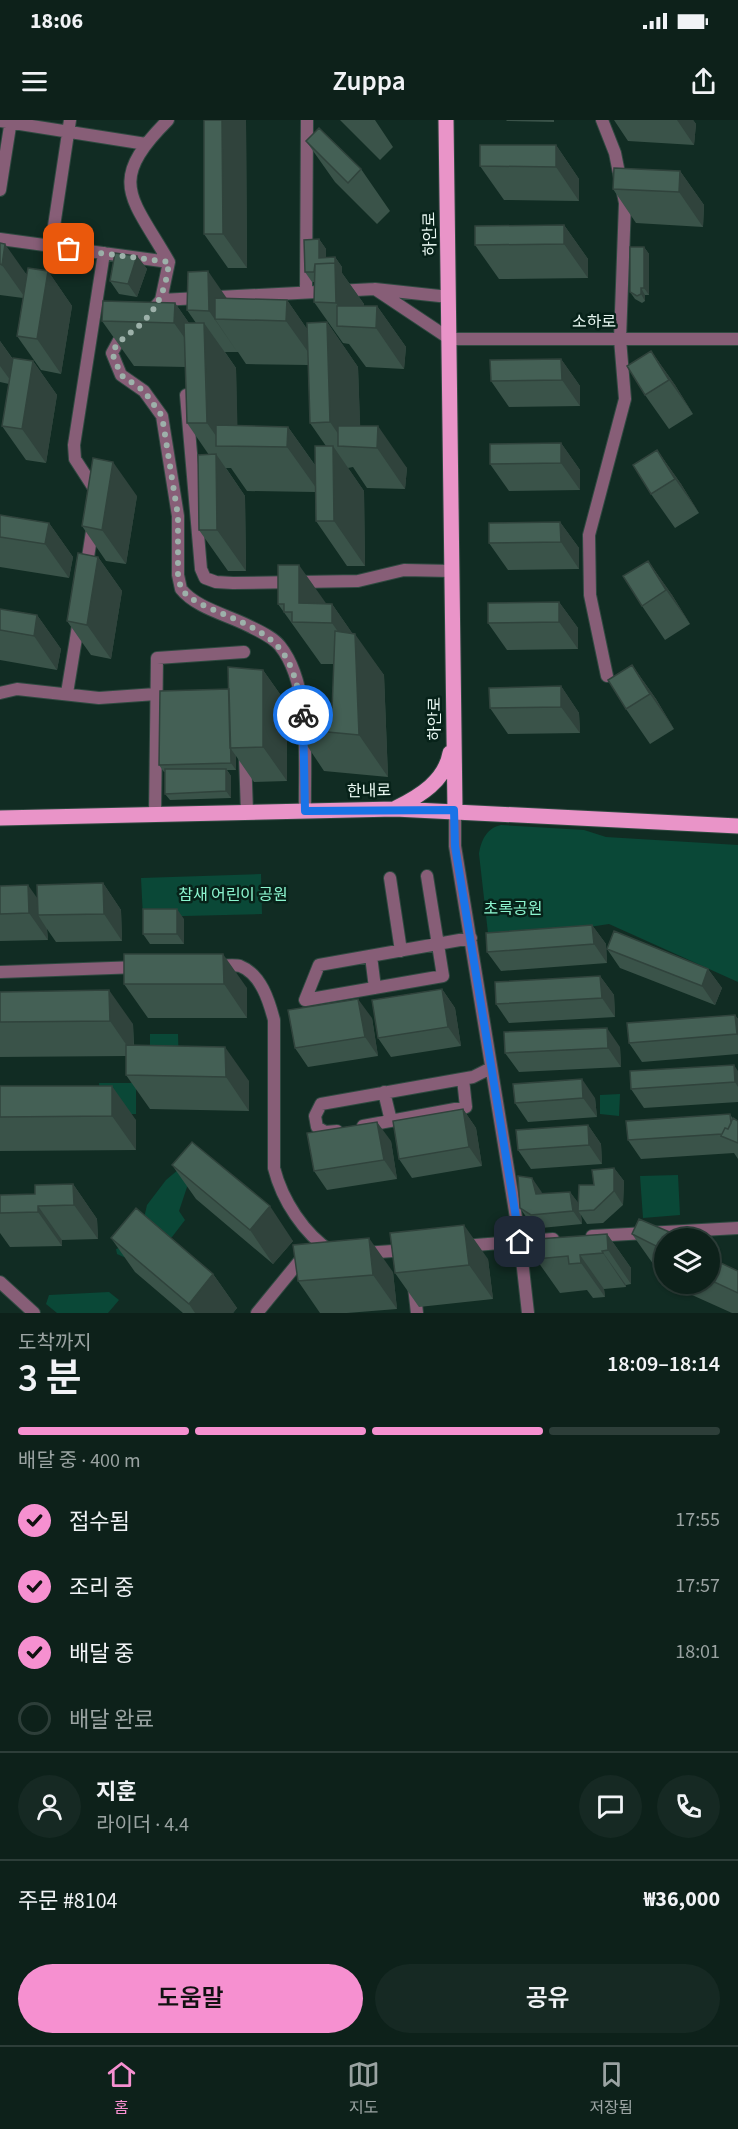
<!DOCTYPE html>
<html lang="ko">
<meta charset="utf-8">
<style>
:root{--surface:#0d211a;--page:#162923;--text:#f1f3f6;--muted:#9aa3a2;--line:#2d3e39;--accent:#f690d0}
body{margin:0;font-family:"Source Sans 3","Noto Sans KR",sans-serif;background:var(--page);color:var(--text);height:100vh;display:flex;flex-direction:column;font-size:22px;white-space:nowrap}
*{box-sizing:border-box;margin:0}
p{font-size:20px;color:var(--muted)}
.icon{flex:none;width:33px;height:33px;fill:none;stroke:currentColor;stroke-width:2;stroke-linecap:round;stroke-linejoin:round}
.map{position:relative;height:1193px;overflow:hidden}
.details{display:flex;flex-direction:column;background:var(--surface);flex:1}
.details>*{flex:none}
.buttons{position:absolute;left:654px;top:1108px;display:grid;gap:12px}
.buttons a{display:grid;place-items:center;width:66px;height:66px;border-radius:50%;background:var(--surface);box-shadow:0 2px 4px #0004,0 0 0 2px var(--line);font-size:30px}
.pin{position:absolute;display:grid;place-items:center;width:51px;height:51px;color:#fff;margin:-26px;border-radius:12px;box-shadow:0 3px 9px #0006}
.courier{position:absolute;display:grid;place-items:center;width:60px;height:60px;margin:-30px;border:4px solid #1a73e8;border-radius:50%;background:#fff;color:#222;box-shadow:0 2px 8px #0007}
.summary em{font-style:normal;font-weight:600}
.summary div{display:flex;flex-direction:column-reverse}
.summary{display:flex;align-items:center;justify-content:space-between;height:102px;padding:0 18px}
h1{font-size:39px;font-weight:600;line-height:45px}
.bar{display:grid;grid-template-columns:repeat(4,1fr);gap:9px 6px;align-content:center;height:72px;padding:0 18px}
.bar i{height:8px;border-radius:4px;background:var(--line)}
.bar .selected{background:var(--accent)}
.bar p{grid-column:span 4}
.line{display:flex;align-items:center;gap:15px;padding:0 18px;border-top:2px solid var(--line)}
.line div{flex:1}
.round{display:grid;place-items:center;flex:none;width:63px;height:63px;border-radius:32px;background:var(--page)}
ol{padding:0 18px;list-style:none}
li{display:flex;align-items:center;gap:18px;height:66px}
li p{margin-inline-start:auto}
li .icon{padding:6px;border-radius:50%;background:var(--accent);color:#111;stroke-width:4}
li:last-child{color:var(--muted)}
li i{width:33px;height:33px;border:3px solid var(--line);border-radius:50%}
.button{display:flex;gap:12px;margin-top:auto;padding:12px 18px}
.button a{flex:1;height:69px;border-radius:36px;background:var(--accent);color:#111;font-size:24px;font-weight:600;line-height:69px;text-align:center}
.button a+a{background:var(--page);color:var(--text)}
.status{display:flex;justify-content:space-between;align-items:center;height:42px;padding:0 30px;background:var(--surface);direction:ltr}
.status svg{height:16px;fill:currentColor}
header{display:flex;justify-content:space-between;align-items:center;height:78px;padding:0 18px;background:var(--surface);font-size:27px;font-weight:600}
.tab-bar{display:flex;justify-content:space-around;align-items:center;height:84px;border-top:2px solid var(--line);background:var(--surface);font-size:16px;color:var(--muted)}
.tab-bar a{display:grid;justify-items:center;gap:3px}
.tab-bar .selected{color:var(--accent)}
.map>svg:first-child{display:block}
.green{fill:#0a4837}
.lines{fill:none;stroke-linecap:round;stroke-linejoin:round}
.minor-casing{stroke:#2f4940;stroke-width:14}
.major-casing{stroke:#2f4940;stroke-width:17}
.minor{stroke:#875e77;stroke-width:12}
.major{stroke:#e994c8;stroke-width:15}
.wall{fill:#3a5349;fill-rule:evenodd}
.shaded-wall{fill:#30433c}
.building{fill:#446055;stroke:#30433c;stroke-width:1.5}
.done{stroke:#9db1aa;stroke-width:6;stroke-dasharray:0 10.8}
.route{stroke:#1a73e8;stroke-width:8}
.labels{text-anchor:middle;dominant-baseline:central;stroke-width:5;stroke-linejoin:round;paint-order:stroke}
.street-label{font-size:16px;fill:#e9f8f2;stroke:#072219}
.park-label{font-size:16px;fill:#8cf5cf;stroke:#072219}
</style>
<div class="status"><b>18:06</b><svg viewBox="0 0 49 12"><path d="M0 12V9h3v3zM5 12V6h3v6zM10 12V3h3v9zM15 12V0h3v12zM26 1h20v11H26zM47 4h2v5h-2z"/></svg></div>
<header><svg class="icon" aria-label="menu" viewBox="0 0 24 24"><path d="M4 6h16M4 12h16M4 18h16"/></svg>Zuppa<svg class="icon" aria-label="share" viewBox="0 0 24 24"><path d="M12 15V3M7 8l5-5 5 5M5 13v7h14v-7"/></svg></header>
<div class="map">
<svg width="738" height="1193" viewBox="0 0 738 1193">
<rect width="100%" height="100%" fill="#112c23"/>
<path class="green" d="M 501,705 L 584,710 L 606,717 L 738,725 L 738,862 L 609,804 L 489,822 L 479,734 C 481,720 487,708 501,705 Z
M 261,754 L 262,794 L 143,797 L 141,758 Z
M 150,914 L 178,914 L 179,950 L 150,951 Z
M 99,963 L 136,963 L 136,994 L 100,994 Z
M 620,974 L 619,996 L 600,994 L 600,975 Z
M 191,1039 L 196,1040 L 179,1091 L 185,1100 L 172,1117 L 133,1141 L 117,1134 L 116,1129 L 125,1126 L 144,1098 L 147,1085 L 166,1060 Z
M 678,1055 L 680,1095 L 643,1098 L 640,1056 Z
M 109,1172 L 119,1180 L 108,1193 L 57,1193 L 46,1184 L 49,1175 Z"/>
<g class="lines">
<g class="minor-casing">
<path id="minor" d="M 602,0 L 615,33 L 625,83 L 620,219 L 625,279 L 589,415 L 590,475 L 607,556
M 0,1 L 146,24
M 0,70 L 11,0
M 0,119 L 169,142
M 51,126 L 70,0
M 375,169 L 450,219 L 738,219
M 306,170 L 307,0
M 161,180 L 375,169 L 449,177
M 150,193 L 161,180 L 169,142 C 131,76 106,62 168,0
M 129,213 L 118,222 L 112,233 L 121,255 L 144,271 L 162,296 L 178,396 L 178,455 L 181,469 C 196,488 228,495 249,506 C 259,511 273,517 280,526 C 312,566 304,642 305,691
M 186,275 L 201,449 L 205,458 L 216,462 L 233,463 L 358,461 L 404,450 L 452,451
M 97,373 L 75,339 L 74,325 L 104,133
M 86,450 L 93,405
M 0,573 L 17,569 L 99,578 L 156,574
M 67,573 L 79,500
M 245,636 L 247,692
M 455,690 L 455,726 L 520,1122 L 528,1193
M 155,694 L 157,538 L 244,532
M 427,756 L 443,856 L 305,880 L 319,845 L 471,818
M 390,758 L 401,831
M 371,836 L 375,868
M 216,846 C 223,846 234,844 240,846 C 261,854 269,881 274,900 L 274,1048 C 282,1080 304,1114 332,1132
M 0,852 L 139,847
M 384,972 L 391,1001
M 363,1006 L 466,987 L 463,959
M 337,1011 L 325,1012 L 317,1007 L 315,996 L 321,984 L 473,957 L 491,948
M 592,1116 L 738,1108
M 463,1126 L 553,1119
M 364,1133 L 407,1130
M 0,1162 L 34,1193
M 414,1167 L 417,1193
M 257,1193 L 302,1138 L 308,1138"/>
</g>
<g class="major-casing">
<path id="major" d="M 446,0 L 455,690
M 396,688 C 420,676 445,661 450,633
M 0,698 L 395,689 L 738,706"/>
</g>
<use href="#minor" class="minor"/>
<use href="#major" class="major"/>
</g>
<path class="wall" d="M 204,0 L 246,0 L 247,148 L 228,148 L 204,114 Z
M 340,0 L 375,0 L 393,27 L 380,40 Z
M 506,0 L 554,0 L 554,2 L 507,1 Z
M 614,0 L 693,0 L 696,4 L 694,25 L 628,21 Z
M 306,21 L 361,49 L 390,91 L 377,104 L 335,62 Z
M 556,25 L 579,59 L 579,81 L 504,80 L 480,46 Z
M 680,51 L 704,85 L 703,107 L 636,103 L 613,69 Z
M 564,105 L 588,139 L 588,158 L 499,159 L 475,125 Z
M 319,119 L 326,129 L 326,137 L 335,137 L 342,147 L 342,153 L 364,184 L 364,186 L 377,186 L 406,227 L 404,249 L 366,247 L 349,224 L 343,223 L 314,182 L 314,162 L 312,162 L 305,152 Z
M 0,123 L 27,155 L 48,151 L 72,186 L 61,254 L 41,250 L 17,216 L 23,178 L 0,175 Z
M 644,127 L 649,134 L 649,175 L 645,175 L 645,181 L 642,183 L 635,179 L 630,172 Z
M 137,136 L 147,149 L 137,177 L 119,174 L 110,161 Z
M 227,179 L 287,180 L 307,209 L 327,202 L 358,247 L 360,306 L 407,348 L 405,369 L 367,368 L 353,347 L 348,348 L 364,371 L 365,446 L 347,446 L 316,401 L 315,372 L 247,371 L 231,348 L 226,348 L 245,376 L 246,451 L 228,451 L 199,410 L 209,335 L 187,303 L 186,247 L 134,246 L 102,201 L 175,183 L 189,203 L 196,203 L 187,190 ZM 225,232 L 238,232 L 246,244 L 308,245 L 310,303 L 326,326 L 315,345 L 288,307 L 237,306 L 236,248 Z
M 0,221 L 13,239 L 33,241 L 57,275 L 46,343 L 26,340 L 2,306 L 9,264 L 0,262 Z
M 651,231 L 675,265 L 693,294 L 669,309 L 645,275 Z
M 561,239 L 580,266 L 580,286 L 509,287 L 491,261 Z
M 561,323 L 580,350 L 580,370 L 509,371 L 490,344 Z
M 657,330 L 681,364 L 699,393 L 675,408 L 651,374 Z
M 137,376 L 126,444 L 106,441 L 82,406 Z
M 0,395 L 49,403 L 73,437 L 69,458 L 0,447 Z
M 560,402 L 579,428 L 579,449 L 508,450 L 489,423 Z
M 98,437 L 122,471 L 111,539 L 91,535 L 67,501 Z
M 648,441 L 672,475 L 690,504 L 665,520 L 642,486 Z
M 559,482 L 578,508 L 578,529 L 507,530 L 488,503 Z
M 278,484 L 332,484 L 352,513 L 384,555 L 388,657 L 324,651 L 296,609 L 332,591 L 334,544 L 321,544 Z
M 0,489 L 37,495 L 61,529 L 57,550 L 0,540 Z
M 632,545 L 656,579 L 674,609 L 650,624 L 626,589 Z
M 263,550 L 287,584 L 287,661 L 254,662 L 236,636 L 236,650 L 227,650 L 231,656 L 231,678 L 170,680 L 165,674 L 165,652 L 164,652 L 159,645 L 229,569 Z
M 561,566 L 579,593 L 580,613 L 508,614 L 490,588 Z
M 103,763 L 121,790 L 122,821 L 56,822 L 47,809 L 48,820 L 0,821 L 0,766 L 37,778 Z
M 184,799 L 184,824 L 150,824 L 143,814 Z
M 592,805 L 606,824 L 607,843 L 501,851 L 487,832 Z
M 607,829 L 708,849 L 722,868 L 715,885 L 620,848 Z
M 124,834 L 247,868 L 247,898 L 148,898 L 124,864 Z
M 600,856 L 614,875 L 615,897 L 509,903 L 496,884 Z
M 442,869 L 455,888 L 461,926 L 391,937 L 378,918 Z
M 0,872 L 133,904 L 134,925 L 249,961 L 249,991 L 150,989 L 126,955 L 126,936 L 0,937 Z
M 735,895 L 738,899 L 738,934 L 642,942 L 629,923 Z
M 372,898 L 378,936 L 308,947 L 295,928 Z
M 620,927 L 621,947 L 519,952 L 505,933 Z
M 738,951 L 738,982 L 644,988 L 631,969 Z
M 513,964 L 595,978 L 597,997 L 528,1002 L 515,983 Z
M 0,966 L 136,1000 L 136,1030 L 0,1031 Z
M 463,989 L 476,1008 L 482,1046 L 412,1058 L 399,1039 Z
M 730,994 L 733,999 L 738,1001 L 738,1039 L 734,1033 L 641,1039 L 628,1020 Z
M 588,1005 L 601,1024 L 602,1044 L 531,1049 L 518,1030 Z
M 391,1021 L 397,1059 L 327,1070 L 314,1051 Z
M 172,1045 L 293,1121 L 273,1144 L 196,1079 Z
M 614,1048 L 624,1061 L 623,1085 L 603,1103 L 587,1104 L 581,1095 L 582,1104 L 541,1108 L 529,1101 L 520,1088 L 541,1071 L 542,1074 L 570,1072 L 578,1083 L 594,1065 Z
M 73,1064 L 97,1099 L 98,1119 L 62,1120 L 62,1126 L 10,1127 L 0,1113 L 0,1075 L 35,1074 Z
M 607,1114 L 631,1148 L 631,1164 L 626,1165 L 626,1167 L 604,1169 L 605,1177 L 593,1178 L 587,1170 L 560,1173 L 536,1139 Z
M 632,1114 L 664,1119 L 664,1152 L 656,1148 Z
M 111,1118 L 213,1154 L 237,1188 L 233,1193 L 183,1193 L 135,1152 Z
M 710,1138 L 738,1151 L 738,1193 L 732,1193 L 692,1175 L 684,1164 L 710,1164 Z
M 488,1139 L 493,1179 L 419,1187 L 395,1153 Z
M 393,1152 L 397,1189 L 347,1193 L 320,1193 L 298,1161 Z"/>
<path class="shaded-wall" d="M 222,0 L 246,0 L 247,148 L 223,114 Z
M 677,0 L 693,0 L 696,4 L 694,25 Z
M 556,25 L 579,59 L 579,81 L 556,47 Z
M 680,51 L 704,85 L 703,107 L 679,72 Z
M 564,105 L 588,139 L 588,158 L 564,124 Z
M 319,119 L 326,129 L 326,148 L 319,138 Z
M 5,124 L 29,158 L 26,179 L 2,145 Z
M 644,127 L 649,134 L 649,175 L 644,168 Z
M 137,136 L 147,149 L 137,177 L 128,164 Z
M 335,137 L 342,147 L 342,153 L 364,184 L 364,207 L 352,207 L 336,183 Z
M 48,151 L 72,186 L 61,254 L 37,219 Z
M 208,151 L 237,193 L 215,199 L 238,233 L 209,191 Z
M 641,168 L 645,175 L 645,181 L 641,174 Z
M 287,180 L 318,225 L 318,246 L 286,201 Z
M 175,183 L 205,226 L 204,203 L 236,248 L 238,326 L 223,326 L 207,303 L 206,248 L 174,203 Z
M 377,186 L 406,227 L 404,249 L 376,208 Z
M 327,202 L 358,247 L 361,327 L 347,327 L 330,302 Z
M 0,221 L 16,244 L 13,264 L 0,246 Z
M 651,231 L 675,265 L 693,294 L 669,260 Z
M 561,239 L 580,266 L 580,286 L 562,260 Z
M 33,241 L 57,275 L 46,343 L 22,309 Z
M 378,306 L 407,348 L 405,369 L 377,328 Z
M 288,307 L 319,351 L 319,372 L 287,327 Z
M 561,323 L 580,350 L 580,370 L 561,343 Z
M 333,326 L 364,371 L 365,446 L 334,401 Z
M 657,330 L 681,364 L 699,393 L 675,359 Z
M 216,334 L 245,376 L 246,451 L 217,410 Z
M 113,342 L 137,376 L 126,444 L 102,410 Z
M 560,402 L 579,428 L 579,449 L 561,422 Z
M 49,403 L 73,437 L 69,458 L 45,424 Z
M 98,437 L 122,471 L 111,539 L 87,505 Z
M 648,441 L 672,475 L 690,504 L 666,470 Z
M 299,445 L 328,486 L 299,483 Z
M 559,482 L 578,508 L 578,529 L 559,502 Z
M 332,484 L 355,517 L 355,514 L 384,555 L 388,657 L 359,615 L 356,538 L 332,503 Z
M 37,495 L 61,529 L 57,550 L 34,516 Z
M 632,545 L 656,579 L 674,609 L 650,574 Z
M 263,550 L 287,584 L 287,661 L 263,627 Z
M 561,566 L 579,593 L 580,613 L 561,587 Z
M 231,629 L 236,636 L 236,650 L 231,643 Z
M 226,649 L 231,656 L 231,678 L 226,671 Z
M 103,763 L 121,790 L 122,821 L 104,794 Z
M 28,765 L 47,792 L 38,795 L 47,809 L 48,820 L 29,793 Z
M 177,789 L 184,799 L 184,824 L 177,814 Z
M 592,805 L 606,824 L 607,843 L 594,824 Z
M 223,834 L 247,868 L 247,898 L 224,864 Z
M 708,849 L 722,868 L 715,885 L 702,866 Z
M 600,856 L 614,875 L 615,897 L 602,878 Z
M 442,869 L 455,888 L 461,926 L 448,907 Z
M 109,870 L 133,904 L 134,936 L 110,901 Z
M 358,879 L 372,898 L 378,936 L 365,917 Z
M 735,895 L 738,899 L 738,916 L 737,914 Z
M 607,908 L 620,927 L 621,947 L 608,928 Z
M 225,927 L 249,961 L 249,991 L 226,957 Z
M 734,945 L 738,951 L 738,967 L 735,962 Z
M 582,959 L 595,978 L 597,997 L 583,978 Z
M 112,966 L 136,1000 L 136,1030 L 112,996 Z
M 463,989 L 476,1008 L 482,1046 L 469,1027 Z
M 377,1002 L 391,1021 L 397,1059 L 384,1040 Z
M 588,1005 L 601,1024 L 602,1044 L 589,1025 Z
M 614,1048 L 624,1061 L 623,1085 L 614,1071 Z
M 532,1058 L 541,1071 L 545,1088 L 536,1074 Z
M 73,1064 L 97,1099 L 98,1119 L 74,1085 Z
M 570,1072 L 580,1085 L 578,1091 L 581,1095 L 582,1104 L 573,1091 Z
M 38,1086 L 62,1120 L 62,1126 L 38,1092 Z
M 270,1086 L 293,1121 L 273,1144 L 250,1110 Z
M 464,1105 L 488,1139 L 493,1179 L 469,1145 Z
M 607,1114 L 631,1148 L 631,1164 L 608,1130 Z
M 369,1118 L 393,1152 L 397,1189 L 373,1155 Z
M 602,1131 L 626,1165 L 626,1167 L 603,1133 Z
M 580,1135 L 604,1169 L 605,1177 L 581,1143 Z
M 213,1154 L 237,1188 L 233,1193 L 195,1193 L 189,1184 Z"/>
<path class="building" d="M 204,0 L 222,0 L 223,114 L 204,114 Z
M 319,8 L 361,49 L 348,63 L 306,21 Z
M 480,25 L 556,25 L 556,47 L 480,46 Z
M 614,48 L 680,51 L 679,72 L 613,69 Z
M 564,105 L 564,124 L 475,125 L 475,106 Z
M 319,119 L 319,138 L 335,137 L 335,143 L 315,144 L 314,152 L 305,152 L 304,120 Z
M 0,123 L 5,124 L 2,145 L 0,144 Z
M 630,127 L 644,127 L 644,168 L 641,168 L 641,174 L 637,176 L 630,172 Z
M 115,133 L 137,136 L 128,164 L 110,161 Z
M 335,143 L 336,183 L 314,182 L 315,144 Z
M 28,148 L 48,151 L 37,219 L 17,216 Z
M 208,151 L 209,191 L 187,190 L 188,152 Z
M 215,178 L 287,180 L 286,201 L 215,199 Z
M 103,181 L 175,183 L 174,203 L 102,201 Z
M 337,186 L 377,186 L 376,208 L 337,206 Z
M 327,202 L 330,302 L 310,303 L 307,203 Z
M 184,203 L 204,203 L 207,303 L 187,303 Z
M 651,231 L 669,260 L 645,275 L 627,246 Z
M 13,238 L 33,241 L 22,309 L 2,306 Z
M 561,239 L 562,260 L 491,261 L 490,240 Z
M 216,305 L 288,307 L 287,327 L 216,326 Z
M 338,306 L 378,306 L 377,328 L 338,326 Z
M 561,323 L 561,343 L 490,344 L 490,324 Z
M 315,326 L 333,326 L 334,401 L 316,401 Z
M 657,330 L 675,359 L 651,374 L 633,345 Z
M 216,334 L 217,410 L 199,410 L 198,335 Z
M 93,338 L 113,342 L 102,410 L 82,406 Z
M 0,395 L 49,403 L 45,424 L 0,417 Z
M 560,402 L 561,422 L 489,423 L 489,403 Z
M 78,433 L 98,437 L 87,505 L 67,501 Z
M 648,441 L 666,470 L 642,486 L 623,456 Z
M 278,445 L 299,445 L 299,483 L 332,484 L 332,503 L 292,502 L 292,492 L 284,492 L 284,484 L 278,484 Z
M 559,482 L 559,502 L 488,503 L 488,483 Z
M 0,489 L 37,495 L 34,516 L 0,510 Z
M 335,511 L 355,514 L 359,615 L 296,609 L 296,588 L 332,591 Z
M 632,545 L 650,574 L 626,589 L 608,560 Z
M 228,547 L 263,550 L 263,627 L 230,628 Z
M 561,566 L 561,587 L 490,588 L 489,568 Z
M 229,569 L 231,643 L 159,645 L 160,571 Z
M 165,649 L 226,649 L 226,671 L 165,674 Z
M 103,763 L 104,794 L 38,795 L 37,765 Z
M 28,765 L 29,793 L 0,794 L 0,766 Z
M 143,789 L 177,789 L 177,814 L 143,814 Z
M 592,805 L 594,824 L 487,832 L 486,813 Z
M 614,811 L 708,849 L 702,866 L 607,829 Z
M 124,834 L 223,834 L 224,864 L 124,864 Z
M 600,856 L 602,878 L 496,884 L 495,862 Z
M 442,869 L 448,907 L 378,918 L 372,880 Z
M 109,870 L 110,901 L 0,902 L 0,872 Z
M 358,879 L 365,917 L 295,928 L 288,890 Z
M 735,895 L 737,914 L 629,923 L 627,903 Z
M 607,908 L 608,928 L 505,933 L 504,912 Z
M 126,925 L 225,927 L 226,957 L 126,955 Z
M 734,945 L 735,962 L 631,969 L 630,951 Z
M 582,959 L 583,978 L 515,983 L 513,964 Z
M 0,966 L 112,966 L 112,996 L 0,997 Z
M 463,989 L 469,1027 L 399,1039 L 393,1001 Z
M 730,994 L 731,1003 L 728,1009 L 725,1008 L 722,1014 L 628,1020 L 626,1001 Z
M 733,998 L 738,1001 L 738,1023 L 721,1016 L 725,1008 L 728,1009 Z
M 377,1002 L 384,1040 L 314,1051 L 307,1013 Z
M 588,1005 L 589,1025 L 518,1030 L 516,1010 Z
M 192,1022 L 270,1086 L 250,1110 L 172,1045 Z
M 614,1048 L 614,1071 L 594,1090 L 578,1091 L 579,1065 L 594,1065 L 592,1050 Z
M 518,1056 L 532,1058 L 536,1074 L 570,1072 L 573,1091 L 531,1095 L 520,1088 Z
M 73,1064 L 74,1085 L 38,1086 L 38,1092 L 0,1093 L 0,1075 L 35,1074 L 35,1065 Z
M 136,1088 L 213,1154 L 189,1184 L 111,1118 Z
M 639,1099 L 681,1117 L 680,1119 L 664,1119 L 664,1130 L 632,1114 Z
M 464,1105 L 469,1145 L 395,1153 L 390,1113 Z
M 607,1114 L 608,1130 L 602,1131 L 603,1133 L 580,1135 L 581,1143 L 569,1144 L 568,1136 L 536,1139 L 535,1131 L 540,1131 L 538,1119 Z
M 369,1118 L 373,1155 L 298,1161 L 293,1125 Z
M 710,1138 L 738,1151 L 738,1173 L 710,1160 Z"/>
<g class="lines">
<path class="done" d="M 69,129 L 169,142 C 166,167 160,185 142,203 C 131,214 119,218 112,233 L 121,255 L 144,271 L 162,296 L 178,396 L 178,455 L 181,469 C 191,481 207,487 221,493 C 280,518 292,530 303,595"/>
<path class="route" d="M 303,595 L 305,691 L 454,690 L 455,726 L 520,1122"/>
</g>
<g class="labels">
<g class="street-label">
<text transform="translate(430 114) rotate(-91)">하안로</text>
<text x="594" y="202">소하로</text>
<text transform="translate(435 599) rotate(-90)">하안로</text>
<text transform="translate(369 671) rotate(-1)">한내로</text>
</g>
<g class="park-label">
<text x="233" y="775">참새 어린이 공원</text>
<text x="513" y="789">초록공원</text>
</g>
</g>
</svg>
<div class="buttons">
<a><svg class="icon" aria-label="layers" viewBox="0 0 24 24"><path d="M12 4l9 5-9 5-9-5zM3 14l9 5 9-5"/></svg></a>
</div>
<div class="pin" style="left:69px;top:129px;background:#ea580c"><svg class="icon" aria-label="bag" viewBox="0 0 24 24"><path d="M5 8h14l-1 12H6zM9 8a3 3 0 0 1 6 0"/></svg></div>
<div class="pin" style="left:520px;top:1122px;background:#1f2937"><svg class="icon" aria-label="home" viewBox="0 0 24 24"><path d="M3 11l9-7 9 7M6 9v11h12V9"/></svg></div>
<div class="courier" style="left:303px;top:595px"><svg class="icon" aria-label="bike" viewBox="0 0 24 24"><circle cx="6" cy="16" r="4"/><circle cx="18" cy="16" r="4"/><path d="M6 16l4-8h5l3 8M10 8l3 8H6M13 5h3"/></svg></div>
</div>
<section class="details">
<div class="summary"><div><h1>3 분</h1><p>도착까지</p></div><em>18:09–18:14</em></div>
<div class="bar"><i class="selected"></i><i class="selected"></i><i class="selected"></i><i></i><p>배달 중 · 400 m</p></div>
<ol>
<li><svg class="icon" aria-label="check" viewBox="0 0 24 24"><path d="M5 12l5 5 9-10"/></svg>접수됨<p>17:55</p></li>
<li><svg class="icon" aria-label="check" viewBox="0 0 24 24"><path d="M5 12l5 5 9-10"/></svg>조리 중<p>17:57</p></li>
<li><svg class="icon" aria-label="check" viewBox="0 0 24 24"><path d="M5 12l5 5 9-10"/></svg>배달 중<p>18:01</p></li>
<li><i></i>배달 완료</li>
</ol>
<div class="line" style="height:108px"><a class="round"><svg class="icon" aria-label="person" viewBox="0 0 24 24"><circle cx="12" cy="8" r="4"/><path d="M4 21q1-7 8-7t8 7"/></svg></a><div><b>지훈</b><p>라이더 · 4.4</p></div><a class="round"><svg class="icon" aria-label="chat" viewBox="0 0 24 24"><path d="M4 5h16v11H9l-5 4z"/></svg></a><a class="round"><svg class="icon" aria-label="phone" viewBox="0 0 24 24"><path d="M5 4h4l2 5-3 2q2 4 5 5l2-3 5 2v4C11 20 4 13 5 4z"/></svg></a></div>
<div class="line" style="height:78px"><div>주문 #8104</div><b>₩36,000</b></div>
<div class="button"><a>도움말</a><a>공유</a></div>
</section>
<nav class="tab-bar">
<a class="selected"><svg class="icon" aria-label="home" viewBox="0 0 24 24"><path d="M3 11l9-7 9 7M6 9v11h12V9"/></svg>홈</a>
<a><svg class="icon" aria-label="map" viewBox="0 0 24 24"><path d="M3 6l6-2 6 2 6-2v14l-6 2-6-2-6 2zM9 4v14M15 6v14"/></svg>지도</a>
<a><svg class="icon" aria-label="saved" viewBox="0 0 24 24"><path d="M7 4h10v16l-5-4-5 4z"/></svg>저장됨</a>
</nav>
